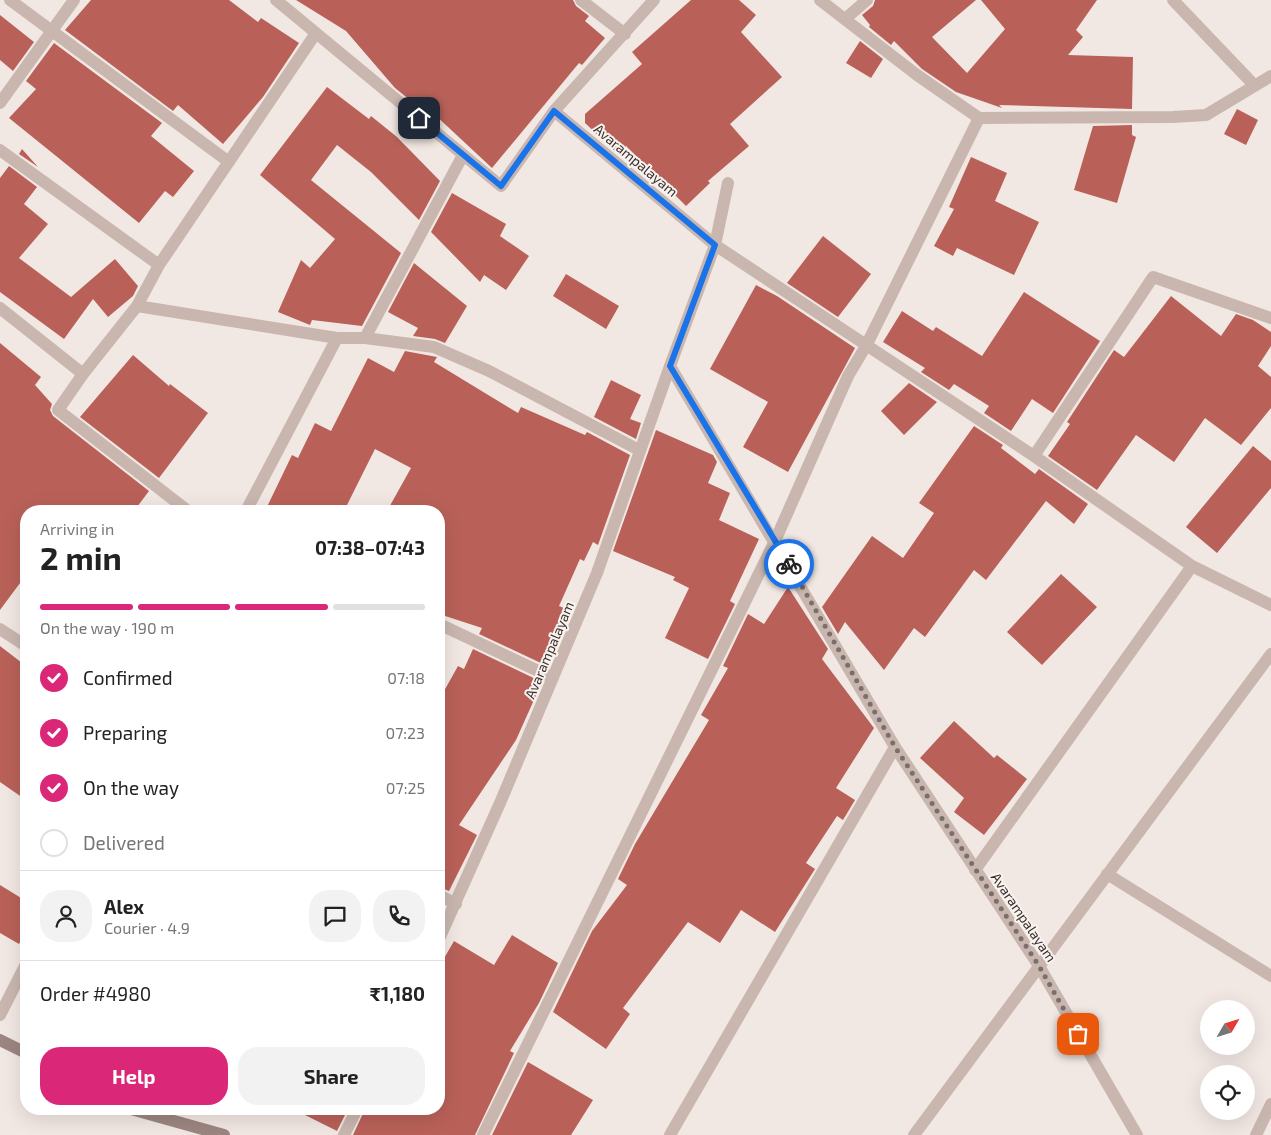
<!DOCTYPE html>
<meta charset="utf-8">
<style>
:root{--surface:#fff;--page:#f2f2f2;--text:#222;--muted:#767676;--line:#e0e0e0;--accent:#db2777}
body{margin:0;font-family:"Exo 2",sans-serif;background:var(--page);color:var(--text);height:100vh;display:flex;flex-direction:column;font-size:19px;white-space:nowrap}
*{box-sizing:border-box;margin:0}
p{font-size:16px;color:var(--muted)}
.icon{flex:none;width:28px;height:28px;fill:none;stroke:currentColor;stroke-width:2;stroke-linecap:round;stroke-linejoin:round}
.map{position:relative;flex:1;overflow:hidden}
.panel{position:absolute;left:20px;top:505px;width:425px;height:610px;display:flex;flex-direction:column;background:var(--surface);border-radius:20px;box-shadow:0 5px 20px #0002}
.panel>*{flex:none}
.needle{width:32px;rotate:51deg}
.buttons{position:absolute;left:1200px;top:1000px;display:grid;gap:10px}
.buttons a{display:grid;place-items:center;width:55px;height:55px;border-radius:50%;background:var(--surface);box-shadow:0 5px 20px #0002;font-size:25px}
.pin{position:absolute;display:grid;place-items:center;width:42px;height:42px;color:#fff;margin:-21px;border-radius:10px;box-shadow:0 2px 8px #0006}
.courier{position:absolute;display:grid;place-items:center;width:50px;height:50px;margin:-25px;border:4px solid #1a73e8;border-radius:50%;background:#fff;color:#222;box-shadow:0 1px 6px #0007}
.overview em{font-style:normal;font-weight:700}
.overview div{display:flex;flex-direction:column-reverse}
.overview{display:flex;align-items:center;justify-content:space-between;height:85px;padding:0 20px}
h1{font-size:32px;font-weight:700;line-height:38px}
.bar{display:grid;grid-template-columns:repeat(4,1fr);gap:8px 5px;align-content:center;height:60px;padding:0 20px}
.bar i{height:6px;border-radius:4px;background:var(--line)}
.bar .on{background:var(--accent)}
.bar p{grid-column:span 4}
.line{display:flex;align-items:center;gap:12px;padding:0 20px;border-top:1px solid var(--line)}
.line div{flex:1}
.round{display:grid;place-items:center;flex:none;width:52px;height:52px;border-radius:20px;background:var(--page)}
ol{padding:0 20px;list-style:none}
li{display:flex;align-items:center;gap:15px;height:55px}
li p{margin-inline-start:auto}
li .icon{padding:5px;border-radius:50%;background:var(--accent);color:#fff;stroke-width:4}
li:last-child{color:var(--muted)}
li i{width:28px;height:28px;border:2px solid var(--line);border-radius:50%}
.primary-button{display:flex;gap:10px;margin-top:auto;padding:10px 20px}
.primary-button a{flex:1;height:58px;border-radius:20px;background:var(--accent);color:#fff;font-size:20px;font-weight:700;line-height:58px;text-align:center}
.primary-button a+a{background:var(--page);color:var(--text)}
.map>svg:first-child{display:block}
.building{fill:#b96159}
.lines{fill:none;stroke-linecap:round;stroke-linejoin:round}
.street{stroke:#c9b7af;stroke-width:12}
.secondary{stroke:#9c8681;stroke-width:12}
.done{stroke:#7a6f6d;stroke-width:5;stroke-dasharray:0 9}
.route{stroke:#1a73e8;stroke-width:6}
.labels{text-anchor:middle;dominant-baseline:central;stroke-width:4;stroke-linejoin:round;paint-order:stroke}
.street-label{font-size:14px;fill:#392e2d;stroke:#f9f3ef}
</style>
<div class="map">
<svg width="1271" height="1135" viewBox="0 0 1271 1135">
<rect width="100%" height="100%" fill="#f2e8e3"/>
<path class="building" d="M 91,0 L 229,0 L 258,22 L 261,18 L 299,43 L 263,97 L 223,144 L 178,105 L 173,111 L 65,30 Z
M 296,0 L 573,0 L 576,6 L 589,16 L 585,21 L 605,38 L 582,65 L 579,63 L 492,168 L 433,113 L 430,116 L 395,88 L 346,31 Z
M 691,0 L 739,0 L 756,15 L 741,32 L 782,77 L 730,124 L 749,146 L 708,181 L 710,183 L 686,206 L 626,146 L 617,153 L 615,151 L 585,123 L 585,114 L 642,64 L 632,52 Z
M 875,0 L 976,0 L 932,37 L 967,73 L 1005,29 L 981,0 L 1097,0 L 1076,30 L 1083,37 L 1068,55 L 1133,57 L 1132,109 L 999,105 L 1002,108 L 956,92 L 922,69 L 894,41 L 891,45 L 869,27 L 870,25 L 862,15 L 873,6 Z
M 0,15 L 34,42 L 13,71 L 0,60 Z
M 860,41 L 883,59 L 871,78 L 846,63 Z
M 54,43 L 162,123 L 151,136 L 194,171 L 173,197 L 165,191 L 139,223 L 9,118 L 36,89 L 26,81 Z
M 327,87 L 369,119 L 371,116 L 397,137 L 440,181 L 419,220 L 371,172 L 337,145 L 311,180 L 401,253 L 362,326 L 312,320 L 310,325 L 278,312 L 301,260 L 310,268 L 335,239 L 260,175 Z
M 1237,109 L 1258,120 L 1246,145 L 1224,134 Z
M 1132,125 L 1132,135 L 1136,137 L 1117,203 L 1074,190 L 1093,126 Z
M 22,149 L 38,167 L 19,154 Z
M 971,157 L 1007,173 L 995,201 L 1039,222 L 1014,275 L 957,248 L 953,256 L 934,246 L 954,209 L 949,207 Z
M 9,166 L 37,187 L 24,204 L 48,224 L 19,258 L 71,297 L 115,259 L 138,286 L 133,296 L 108,317 L 93,299 L 64,339 L 0,292 L 0,178 Z
M 452,193 L 506,224 L 500,236 L 529,256 L 506,290 L 484,275 L 480,282 L 431,232 Z
M 823,236 L 871,274 L 838,317 L 787,283 Z
M 414,263 L 467,306 L 445,343 L 435,339 L 413,336 L 418,328 L 388,312 Z
M 566,274 L 619,306 L 606,329 L 553,296 Z
M 756,285 L 777,296 L 855,348 L 788,472 L 743,447 L 768,402 L 710,369 Z
M 1024,292 L 1100,341 L 1053,413 L 1032,399 L 1011,431 L 984,413 L 989,406 L 954,384 L 949,390 L 921,372 L 925,368 L 883,342 L 902,311 L 933,331 L 936,327 L 982,356 Z
M 1171,296 L 1221,336 L 1236,314 L 1253,320 L 1271,332 L 1271,346 L 1258,366 L 1271,377 L 1271,408 L 1241,445 L 1205,418 L 1174,462 L 1136,435 L 1097,490 L 1048,456 L 1070,424 L 1067,422 L 1114,350 L 1124,357 Z
M 0,343 L 41,377 L 35,385 L 52,404 L 50,410 L 53,416 L 149,491 L 134,511 L 26,511 L 26,575 L 0,610 Z
M 405,351 L 437,357 L 434,362 L 518,413 L 521,407 L 585,435 L 587,432 L 630,455 L 598,545 L 593,542 L 584,561 L 580,559 L 559,606 L 569,610 L 545,665 L 479,634 L 482,628 L 439,614 L 439,511 L 387,511 L 411,468 L 375,449 L 344,511 L 265,511 L 292,455 L 298,458 L 315,423 L 331,431 L 368,358 L 394,372 Z
M 133,355 L 169,386 L 170,384 L 208,413 L 159,478 L 80,417 Z
M 611,380 L 641,395 L 630,419 L 641,423 L 636,439 L 594,417 Z
M 909,383 L 937,402 L 904,435 L 881,411 Z
M 974,426 L 1003,445 L 1001,448 L 1035,474 L 1039,469 L 1088,504 L 1074,524 L 1046,501 L 986,580 L 974,570 L 925,637 L 914,628 L 884,670 L 845,622 L 838,634 L 822,607 L 872,536 L 903,558 L 934,513 L 919,503 Z
M 656,430 L 713,455 L 717,462 L 708,483 L 730,493 L 719,520 L 759,539 L 730,601 L 735,604 L 708,659 L 665,638 L 689,588 L 673,580 L 675,577 L 613,551 Z
M 1253,446 L 1271,461 L 1271,488 L 1217,553 L 1186,527 Z
M 1061,574 L 1097,607 L 1042,665 L 1007,632 Z
M 788,587 L 828,649 L 822,659 L 874,728 L 836,788 L 855,800 L 843,820 L 837,816 L 806,863 L 815,869 L 775,932 L 741,910 L 720,943 L 688,922 L 623,1008 L 630,1014 L 606,1049 L 553,1012 L 592,931 L 627,885 L 618,879 L 635,844 L 709,720 L 701,715 L 728,668 L 723,666 L 748,614 L 764,624 Z
M 0,646 L 26,666 L 26,800 L 0,782 Z
M 473,649 L 542,682 L 516,740 L 459,825 L 477,835 L 449,891 L 439,887 L 439,700 L 458,666 L 464,669 Z
M 954,721 L 994,758 L 997,755 L 1027,779 L 984,835 L 954,812 L 964,798 L 920,758 Z
M 0,885 L 26,901 L 26,932 L 19,944 L 0,933 Z
M 512,935 L 558,963 L 539,1003 L 510,1051 L 514,1053 L 475,1135 L 353,1135 L 365,1109 L 439,1109 L 439,967 L 454,941 L 494,965 Z
M 528,1062 L 593,1100 L 571,1135 L 492,1135 Z
M 293,1109 L 348,1109 L 337,1131 Z"/>
<g class="lines">
<path class="street" d="M 10,0 L 229,162
M 276,0 L 501,186 L 554,111
M 581,0 L 625,34
M 654,0 L 554,111 L 715,245 L 670,366 L 895,747 L 1039,966 L 1137,1135
M 820,0 L 917,75 L 979,118 L 1173,117 L 1206,115 L 1271,76
M 1173,0 L 1255,86
M 845,19 L 867,0
M 316,33 L 159,265 L 137,306 L 337,338 L 365,338 L 434,347 L 489,371 L 639,450
M 0,103 L 74,0
M 0,150 L 159,265
M 728,183 L 715,245 L 1034,456 L 1192,566 L 1271,605
M 137,306 L 83,374 L 58,410 L 188,511
M 0,308 L 83,374
M 365,338 L 463,155
M 1034,456 L 1153,277 L 1271,318
M 246,511 L 337,338
M 439,624 L 553,678
M 0,629 L 26,646
M 975,870 L 1192,566
M 1107,874 L 1271,976
M 439,895 L 456,904
M 439,939 L 500,803 L 597,573 L 670,366
M 0,1015 L 26,964
M 344,1135 L 357,1109
M 483,1135 L 775,541 L 848,376 L 866,346 L 979,118
M 670,1135 L 895,747
M 914,1135 L 1271,654
M 1256,1135 L 1271,1104"/>
<path class="secondary" d="M 0,1040 L 26,1053
M 131,1109 L 224,1135"/>
</g>
<g class="lines">
<path class="done" d="M 789,564 L 895,747 L 1039,966 L 1078,1034"/>
<path class="route" d="M 419,118 L 501,186 L 554,111 L 715,245 L 670,366 L 789,564"/>
</g>
<g class="labels">
<g class="street-label">
<text transform="translate(636 160) rotate(40)">Avarampalayam</text>
<text transform="translate(549 650) rotate(-67)">Avarampalayam</text>
<text transform="translate(1024 917) rotate(56)">Avarampalayam</text>
</g>
</g>
</svg>
<div class="buttons">
<a><svg class="needle" viewBox="-14 -14 28 28"><path d="M0-13l5 13h-10z" fill="#e53935"/><path d="M0 13l5-13h-10z" fill="#767676"/></svg></a>
<a><svg class="icon" aria-label="locate" viewBox="0 0 24 24"><circle cx="12" cy="12" r="6"/><path d="M12 2v4M12 18v4M2 12h4M18 12h4"/></svg></a>
</div>
<div class="pin" style="left:1078px;top:1034px;background:#ea580c"><svg class="icon" aria-label="bag" viewBox="0 0 24 24"><path d="M5 8h14l-1 12H6zM9 8a3 3 0 0 1 6 0"/></svg></div>
<div class="pin" style="left:419px;top:118px;background:#1f2937"><svg class="icon" aria-label="home" viewBox="0 0 24 24"><path d="M3 11l9-7 9 7M6 9v11h12V9"/></svg></div>
<div class="courier" style="left:789px;top:564px"><svg class="icon" aria-label="bike" viewBox="0 0 24 24"><circle cx="6" cy="16" r="4"/><circle cx="18" cy="16" r="4"/><path d="M6 16l4-8h5l3 8M10 8l3 8H6M13 5h3"/></svg></div>
<section class="panel">
<div class="overview"><div><h1>2 min</h1><p>Arriving in</p></div><em>07:38–07:43</em></div>
<div class="bar"><i class="on"></i><i class="on"></i><i class="on"></i><i></i><p>On the way · 190 m</p></div>
<ol>
<li><svg class="icon" aria-label="check" viewBox="0 0 24 24"><path d="M5 12l5 5 9-10"/></svg>Confirmed<p>07:18</p></li>
<li><svg class="icon" aria-label="check" viewBox="0 0 24 24"><path d="M5 12l5 5 9-10"/></svg>Preparing<p>07:23</p></li>
<li><svg class="icon" aria-label="check" viewBox="0 0 24 24"><path d="M5 12l5 5 9-10"/></svg>On the way<p>07:25</p></li>
<li><i></i>Delivered</li>
</ol>
<div class="line" style="height:90px"><a class="round"><svg class="icon" aria-label="person" viewBox="0 0 24 24"><circle cx="12" cy="8" r="4"/><path d="M4 21q1-7 8-7t8 7"/></svg></a><div><b>Alex</b><p>Courier · 4.9</p></div><a class="round"><svg class="icon" aria-label="chat" viewBox="0 0 24 24"><path d="M4 5h16v11H9l-5 4z"/></svg></a><a class="round"><svg class="icon" aria-label="phone" viewBox="0 0 24 24"><path d="M5 4h4l2 5-3 2q2 4 5 5l2-3 5 2v4C11 20 4 13 5 4z"/></svg></a></div>
<div class="line" style="height:65px"><div>Order #4980</div><b>₹1,180</b></div>
<div class="primary-button"><a>Help</a><a>Share</a></div>
</section>
</div>
